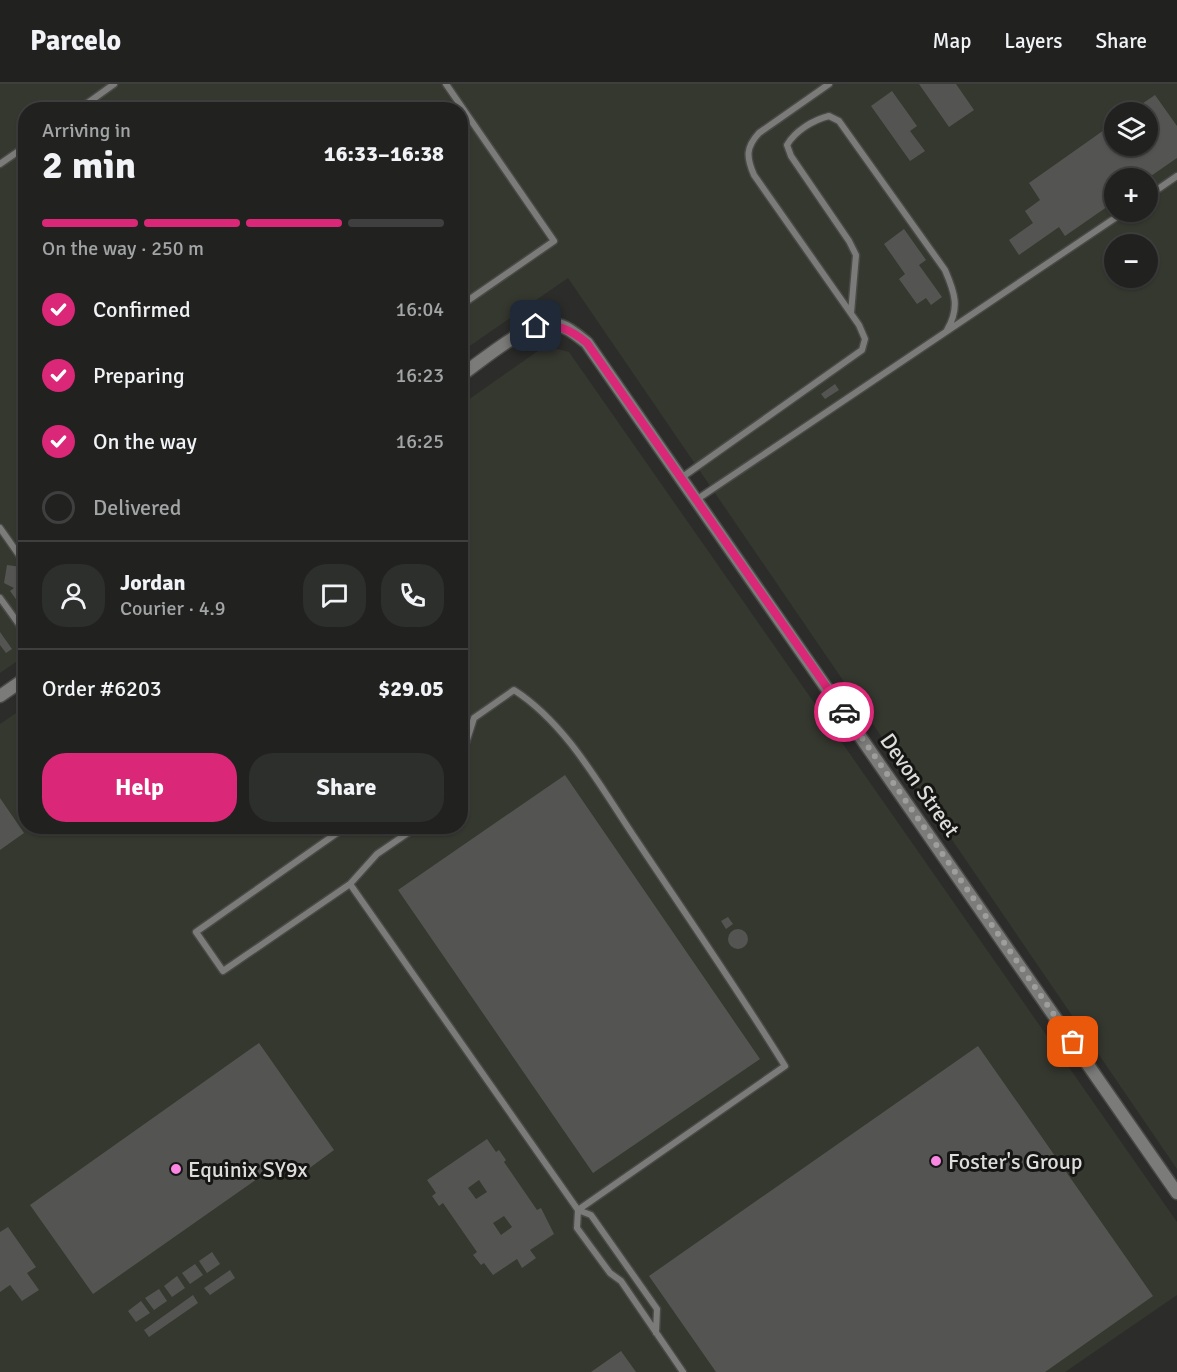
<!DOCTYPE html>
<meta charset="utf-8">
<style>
:root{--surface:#212220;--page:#2d2f2d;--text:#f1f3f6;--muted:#a2a4a5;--line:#3e3f3e;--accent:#db2777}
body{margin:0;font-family:Signika,sans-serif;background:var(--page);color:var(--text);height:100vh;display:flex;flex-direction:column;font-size:22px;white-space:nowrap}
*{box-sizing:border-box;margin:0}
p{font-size:20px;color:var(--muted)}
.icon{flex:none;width:33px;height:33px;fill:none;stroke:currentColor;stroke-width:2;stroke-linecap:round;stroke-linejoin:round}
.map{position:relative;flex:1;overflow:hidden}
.details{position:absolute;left:18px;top:18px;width:450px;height:732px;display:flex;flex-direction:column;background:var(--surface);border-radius:24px;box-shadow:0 2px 4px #0004,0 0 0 2px var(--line)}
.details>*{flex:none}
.buttons{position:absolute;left:1104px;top:18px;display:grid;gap:12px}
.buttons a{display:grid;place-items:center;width:54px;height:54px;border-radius:50%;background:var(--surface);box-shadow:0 2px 4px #0004,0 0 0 2px var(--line);font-size:30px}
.pin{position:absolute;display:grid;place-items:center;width:51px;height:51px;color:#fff;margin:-26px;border-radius:12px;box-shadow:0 3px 9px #0006}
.courier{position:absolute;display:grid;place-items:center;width:60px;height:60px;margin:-30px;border:4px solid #db2777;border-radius:50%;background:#fff;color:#222;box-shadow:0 2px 8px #0007}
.head em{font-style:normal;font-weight:700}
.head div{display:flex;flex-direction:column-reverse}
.head{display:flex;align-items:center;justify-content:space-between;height:102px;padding:0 24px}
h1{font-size:39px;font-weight:700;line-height:45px}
.bar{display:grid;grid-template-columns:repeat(4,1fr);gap:9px 6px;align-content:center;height:72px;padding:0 24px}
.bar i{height:8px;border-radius:4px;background:var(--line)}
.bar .active{background:var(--accent)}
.bar p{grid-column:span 4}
.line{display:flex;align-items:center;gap:15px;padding:0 24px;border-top:2px solid var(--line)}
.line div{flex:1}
.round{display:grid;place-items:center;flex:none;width:63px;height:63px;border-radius:24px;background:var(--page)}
ol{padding:0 24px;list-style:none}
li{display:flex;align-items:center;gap:18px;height:66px}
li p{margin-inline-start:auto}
li .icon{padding:6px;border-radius:50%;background:var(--accent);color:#fff;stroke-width:4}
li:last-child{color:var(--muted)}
li i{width:33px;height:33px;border:3px solid var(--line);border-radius:50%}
.cta{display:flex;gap:12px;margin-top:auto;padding:12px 24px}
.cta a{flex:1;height:69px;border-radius:24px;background:var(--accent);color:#fff;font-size:24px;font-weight:700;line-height:69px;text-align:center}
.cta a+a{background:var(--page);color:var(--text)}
header{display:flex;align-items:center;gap:36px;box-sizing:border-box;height:84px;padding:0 30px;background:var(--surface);border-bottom:2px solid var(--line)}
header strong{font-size:28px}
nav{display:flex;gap:33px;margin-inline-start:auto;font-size:21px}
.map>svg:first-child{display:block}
.built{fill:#35382f;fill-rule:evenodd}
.building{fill:#545552;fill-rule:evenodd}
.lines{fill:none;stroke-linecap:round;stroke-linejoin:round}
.lane-casing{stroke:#494947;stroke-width:9}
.street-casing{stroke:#494947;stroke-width:15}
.lane{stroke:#7b7c79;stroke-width:6}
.street{stroke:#7b7c79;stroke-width:12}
.done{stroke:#9e9f9d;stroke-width:6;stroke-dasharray:0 10.8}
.route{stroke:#db2777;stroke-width:8}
.poi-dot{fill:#fb86e4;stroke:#151514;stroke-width:2}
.labels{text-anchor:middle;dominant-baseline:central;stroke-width:6;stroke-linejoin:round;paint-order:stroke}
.street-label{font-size:22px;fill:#dcdcdb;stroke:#151514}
.poi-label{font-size:22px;fill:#dcdcdb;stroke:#151514;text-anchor:start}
</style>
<header>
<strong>Parcelo</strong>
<nav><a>Map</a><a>Layers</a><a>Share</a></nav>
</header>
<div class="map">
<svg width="1177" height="1288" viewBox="0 0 1177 1288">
<rect width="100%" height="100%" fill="#2c2d2b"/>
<path class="built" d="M 0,0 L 1177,0 L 1177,1085 L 568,194 L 461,268 L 460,26 L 26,26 L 26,571 L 0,589 ZM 1114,28 L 1148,28 L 1148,62 L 1114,62 ZM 1114,94 L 1148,94 L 1148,128 L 1114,128 ZM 1114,160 L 1148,160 L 1148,194 L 1114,194 Z
M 545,262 L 569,268 L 1177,1138 L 1177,1211 L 1065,1288 L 0,1288 L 0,640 L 25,623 L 26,742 L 460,742 L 461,321 Z"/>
<path class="building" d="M 919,0 L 956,0 L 974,26 L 949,43 Z
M 892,7 L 917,42 L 910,47 L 925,67 L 910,77 L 871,22 Z
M 1155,11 L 1177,42 L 1177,74 L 1148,94 L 1114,94 L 1114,118 L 1065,152 L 1059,143 L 1019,171 L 1009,156 L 1033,139 L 1025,127 L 1040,116 L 1029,99 L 1114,39 L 1114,62 L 1148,62 L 1148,28 L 1130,28 Z
M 904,145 L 926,176 L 919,181 L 942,213 L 931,221 L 926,214 L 917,220 L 899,195 L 905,190 L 884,160 Z
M 835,300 L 839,306 L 825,315 L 821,310 Z
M 7,481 L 21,483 L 26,489 L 26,529 L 10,507 L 14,504 L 4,499 Z
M 0,548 L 12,565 L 6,569 L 0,561 Z
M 565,691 L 760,975 L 593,1089 L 398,806 Z
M 0,714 L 24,749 L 0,766 Z
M 728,833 L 733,840 L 726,845 L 721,837 Z
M728 855a10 10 0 1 1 20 0a10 10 0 1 1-20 0Z
M 259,959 L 334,1066 L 296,1094 L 284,1076 L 93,1210 L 30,1121 Z
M 978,962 L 1153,1212 L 1045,1288 L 716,1288 L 649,1192 Z
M 487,1055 L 496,1068 L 499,1066 L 506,1076 L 504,1078 L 537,1126 L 541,1124 L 554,1150 L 530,1166 L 536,1174 L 522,1184 L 517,1175 L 493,1191 L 484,1179 L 481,1181 L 473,1171 L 477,1168 L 443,1119 L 439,1122 L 432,1112 L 436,1109 L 427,1096 ZM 479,1096 L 487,1108 L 476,1115 L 468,1104 ZM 504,1132 L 512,1143 L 501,1151 L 493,1139 Z
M 8,1143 L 36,1183 L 27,1189 L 39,1206 L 22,1217 L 10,1201 L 0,1208 L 0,1148 Z
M 212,1168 L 220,1180 L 207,1189 L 199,1177 Z
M 195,1180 L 203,1191 L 190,1200 L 182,1189 Z
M 230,1186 L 235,1194 L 210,1211 L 204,1204 Z
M 177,1192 L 185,1204 L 172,1213 L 164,1202 Z
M 159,1205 L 167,1217 L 154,1226 L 145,1214 Z
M 193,1211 L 198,1219 L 149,1253 L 144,1246 Z
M 141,1217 L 150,1229 L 136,1238 L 128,1227 Z
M 621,1267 L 636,1288 L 591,1288 Z"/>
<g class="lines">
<g class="lane-casing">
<path id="lane" d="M 446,0 L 554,157 L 460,222
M 78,26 L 114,0
M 0,80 L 26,62
M 1148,112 L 1177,92
M 851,229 L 856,171 L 849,157 L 791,72 L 787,61 C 795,47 813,36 829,32 L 839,37 L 945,186 C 955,209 960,224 947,246
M 681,394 L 862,266 L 865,255 L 859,241 L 754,91 C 746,73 746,63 759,49 L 829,0
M 696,416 L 1124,128
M 0,444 L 26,481
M 0,514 L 26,550
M 460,662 L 466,659 L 474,634 L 514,606 C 568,641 601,704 637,757 C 687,832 738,906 785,982 L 578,1126
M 347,742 L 196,848 L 223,887 L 350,800 L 377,770 L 418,742
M 350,800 L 578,1126 L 591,1131 L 657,1225 L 656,1249
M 578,1126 L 577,1144 L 610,1189 L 621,1197 L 683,1288"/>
</g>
<g class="street-casing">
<path id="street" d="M 460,292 C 482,277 528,236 554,240 C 567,242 577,251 587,259 L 1177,1109
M 0,612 L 26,594"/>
</g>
<use href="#lane" class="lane"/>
<use href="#street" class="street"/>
</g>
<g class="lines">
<path class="done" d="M 844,628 L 1073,958"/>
<path class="route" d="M 536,242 C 558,240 570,245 587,259 L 844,628"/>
</g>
<g class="poi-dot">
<circle cx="936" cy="1077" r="6"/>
<circle cx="176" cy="1085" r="6"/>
</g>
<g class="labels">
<g class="street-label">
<text transform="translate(920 701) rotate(55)">Devon Street</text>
</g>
<g class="poi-label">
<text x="948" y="1077">Foster's Group</text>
<text x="188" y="1085">Equinix SY9x</text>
</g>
</g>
</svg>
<div class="buttons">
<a><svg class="icon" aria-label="layers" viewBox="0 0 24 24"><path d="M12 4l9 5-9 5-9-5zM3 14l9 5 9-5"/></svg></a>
<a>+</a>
<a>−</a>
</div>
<div class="pin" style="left:1073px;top:958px;background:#ea580c"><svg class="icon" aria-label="bag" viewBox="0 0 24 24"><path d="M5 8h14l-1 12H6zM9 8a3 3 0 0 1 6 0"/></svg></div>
<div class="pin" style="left:536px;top:242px;background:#1f2937"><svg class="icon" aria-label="home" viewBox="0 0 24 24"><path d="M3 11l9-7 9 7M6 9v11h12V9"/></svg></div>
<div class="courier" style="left:844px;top:628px"><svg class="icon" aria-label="car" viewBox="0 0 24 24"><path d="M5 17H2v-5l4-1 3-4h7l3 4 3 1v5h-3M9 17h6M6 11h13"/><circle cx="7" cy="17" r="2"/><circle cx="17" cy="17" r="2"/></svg></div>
<section class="details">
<div class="head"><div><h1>2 min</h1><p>Arriving in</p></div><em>16:33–16:38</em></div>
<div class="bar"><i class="active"></i><i class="active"></i><i class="active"></i><i></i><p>On the way · 250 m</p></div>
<ol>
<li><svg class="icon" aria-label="check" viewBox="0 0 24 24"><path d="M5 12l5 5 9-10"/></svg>Confirmed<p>16:04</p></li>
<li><svg class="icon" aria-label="check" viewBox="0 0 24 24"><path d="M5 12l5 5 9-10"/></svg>Preparing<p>16:23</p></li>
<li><svg class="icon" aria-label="check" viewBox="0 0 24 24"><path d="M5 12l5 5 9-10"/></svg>On the way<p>16:25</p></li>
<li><i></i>Delivered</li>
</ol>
<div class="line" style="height:108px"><a class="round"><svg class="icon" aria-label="person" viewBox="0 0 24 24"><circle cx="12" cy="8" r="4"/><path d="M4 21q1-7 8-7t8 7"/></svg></a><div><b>Jordan</b><p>Courier · 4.9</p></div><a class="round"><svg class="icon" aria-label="chat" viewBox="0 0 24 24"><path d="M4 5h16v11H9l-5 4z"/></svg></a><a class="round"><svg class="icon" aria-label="phone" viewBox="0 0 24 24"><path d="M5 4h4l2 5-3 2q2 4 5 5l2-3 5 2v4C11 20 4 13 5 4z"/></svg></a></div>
<div class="line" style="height:78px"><div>Order #6203</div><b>$29.05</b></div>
<div class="cta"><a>Help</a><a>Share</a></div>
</section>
</div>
